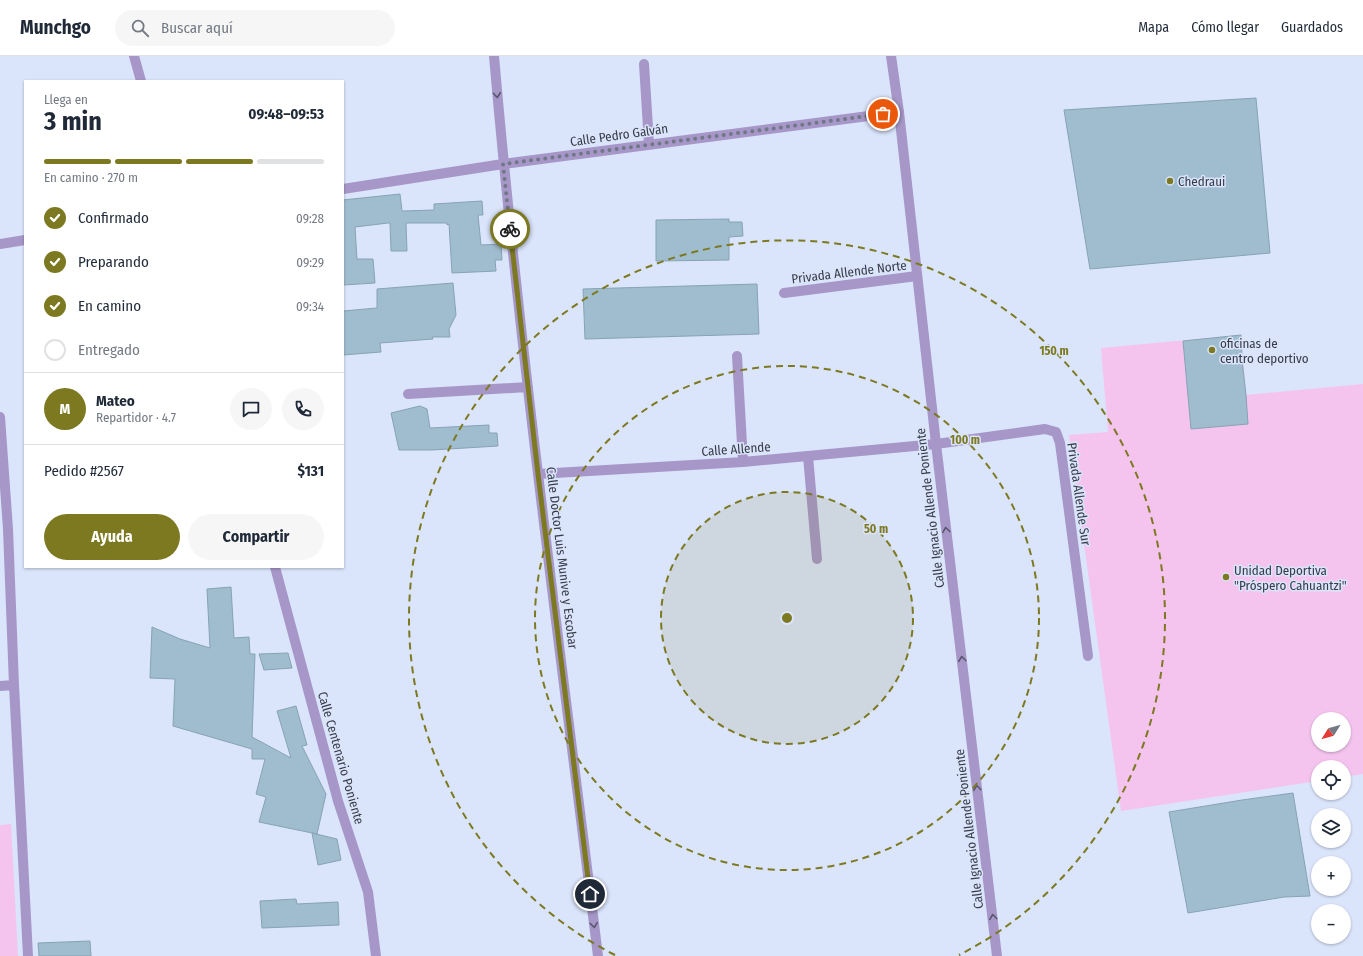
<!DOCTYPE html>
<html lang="es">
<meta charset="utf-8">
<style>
:root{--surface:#fff;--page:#f6f6f7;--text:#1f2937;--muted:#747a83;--line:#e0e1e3;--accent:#7c7920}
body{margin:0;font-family:"Fira Sans Condensed",sans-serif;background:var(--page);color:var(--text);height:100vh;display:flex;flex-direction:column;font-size:15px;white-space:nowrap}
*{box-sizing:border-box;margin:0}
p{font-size:13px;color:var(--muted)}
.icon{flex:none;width:22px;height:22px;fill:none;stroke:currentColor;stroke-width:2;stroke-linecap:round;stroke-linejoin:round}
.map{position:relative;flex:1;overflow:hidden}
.side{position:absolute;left:24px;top:24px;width:320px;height:488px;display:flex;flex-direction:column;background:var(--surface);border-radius:0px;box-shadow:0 1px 3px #0004}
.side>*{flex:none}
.needle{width:26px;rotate:233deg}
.controls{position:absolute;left:1311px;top:656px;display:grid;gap:8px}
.controls a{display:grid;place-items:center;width:40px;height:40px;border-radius:50%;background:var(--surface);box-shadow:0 1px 3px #0004;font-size:20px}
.pin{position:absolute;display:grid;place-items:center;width:34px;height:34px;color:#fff;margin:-17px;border:2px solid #fff;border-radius:50%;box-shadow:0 1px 4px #0007}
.courier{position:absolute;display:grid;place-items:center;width:40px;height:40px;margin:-20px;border:3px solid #7c7920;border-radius:50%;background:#fff;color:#222;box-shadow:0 1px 5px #0007}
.overview em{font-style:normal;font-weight:700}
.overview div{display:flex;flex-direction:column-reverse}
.overview{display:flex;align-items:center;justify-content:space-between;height:68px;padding:0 20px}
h1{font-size:26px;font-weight:700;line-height:30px}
.bar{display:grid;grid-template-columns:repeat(4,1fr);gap:6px 4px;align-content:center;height:48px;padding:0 20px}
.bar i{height:5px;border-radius:3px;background:var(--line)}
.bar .active{background:var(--accent)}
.bar p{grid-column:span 4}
.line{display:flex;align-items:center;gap:10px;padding:0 20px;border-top:1px solid var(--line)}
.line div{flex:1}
.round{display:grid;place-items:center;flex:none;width:42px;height:42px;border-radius:21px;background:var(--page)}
ol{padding:0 20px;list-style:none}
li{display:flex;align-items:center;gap:12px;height:44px}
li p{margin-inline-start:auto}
li .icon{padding:4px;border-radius:50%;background:var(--accent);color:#fff;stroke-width:4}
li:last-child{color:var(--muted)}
li i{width:22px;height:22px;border:2px solid var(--line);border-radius:50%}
.cta{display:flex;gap:8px;margin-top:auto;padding:8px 20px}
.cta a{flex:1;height:46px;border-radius:24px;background:var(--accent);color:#fff;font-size:16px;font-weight:700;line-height:46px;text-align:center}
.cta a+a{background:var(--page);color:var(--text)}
header{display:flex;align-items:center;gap:24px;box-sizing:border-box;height:56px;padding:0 20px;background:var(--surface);border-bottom:1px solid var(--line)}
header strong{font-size:19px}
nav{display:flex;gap:22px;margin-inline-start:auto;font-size:14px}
.search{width:280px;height:36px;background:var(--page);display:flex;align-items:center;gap:10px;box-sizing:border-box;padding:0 14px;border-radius:22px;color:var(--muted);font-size:15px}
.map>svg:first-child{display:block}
.green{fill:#f4c4ef;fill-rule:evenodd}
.building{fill:#a0bdcf;stroke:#86a3b4}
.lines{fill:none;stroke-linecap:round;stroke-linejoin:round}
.minor{stroke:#a697c8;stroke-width:10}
.tertiary{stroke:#a697c8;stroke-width:10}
.oneway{stroke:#58576e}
.done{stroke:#707786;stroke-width:4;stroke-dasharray:0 7.2}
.route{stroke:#7c7920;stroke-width:5}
.ring{fill:none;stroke:#7c7920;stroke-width:2;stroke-dasharray:7 5}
.poi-dot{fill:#7c7920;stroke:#dae4fb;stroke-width:1.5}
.labels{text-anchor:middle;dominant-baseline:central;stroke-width:3;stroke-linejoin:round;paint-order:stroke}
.street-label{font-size:13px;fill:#373c47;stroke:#dae4fb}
.poi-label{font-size:13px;fill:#373c47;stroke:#dae4fb;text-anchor:start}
.centre{fill:#7c7920;stroke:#dae4fb;stroke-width:2}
.ring-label{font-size:12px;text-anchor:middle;font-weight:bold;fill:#7c7920;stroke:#dae4fb;stroke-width:3;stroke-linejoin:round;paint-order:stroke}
</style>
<header>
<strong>Munchgo</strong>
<div class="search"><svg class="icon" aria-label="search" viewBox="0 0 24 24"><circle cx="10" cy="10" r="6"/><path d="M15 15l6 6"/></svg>Buscar aquí</div>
<nav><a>Mapa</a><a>Cómo llegar</a><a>Guardados</a></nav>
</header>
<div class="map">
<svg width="1363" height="900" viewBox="0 0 1363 900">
<rect width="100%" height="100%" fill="#dae4fb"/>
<path class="green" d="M 1241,279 L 1246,339 L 1363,328 L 1363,718 L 1344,721 L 1344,711 L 1318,711 L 1318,725 L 1121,755 L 1069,379 L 1108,376 L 1101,292 ZM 1318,663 L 1344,663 L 1344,689 L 1318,689 Z
M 11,768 L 18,900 L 0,900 L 0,769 Z"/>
<path class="building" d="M 1256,42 L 1270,197 L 1090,213 L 1064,54 Z
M 400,138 L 402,155 L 434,154 L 434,148 L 482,145 L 483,159 L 478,159 L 481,189 L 501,188 L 502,204 L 495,204 L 496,215 L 452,217 L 449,168 L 447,169 L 447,167 L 406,167 L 407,195 L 391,195 L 390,167 L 388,167 L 355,171 L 357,203 L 373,203 L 375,227 L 343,229 L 343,144 Z
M 729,163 L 729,166 L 742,166 L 743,180 L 729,181 L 729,204 L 656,205 L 656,164 Z
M 453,227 L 456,259 L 449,273 L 450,281 L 432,281 L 433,283 L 380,287 L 381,296 L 343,299 L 343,255 L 377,252 L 377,233 Z
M 757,228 L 759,278 L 585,283 L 583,233 Z
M 1241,279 L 1242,304 L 1246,339 L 1248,368 L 1191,373 L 1183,285 Z
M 420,350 L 427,353 L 430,372 L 489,369 L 489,377 L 497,377 L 498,390 L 432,394 L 399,394 L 391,357 Z
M 231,531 L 234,582 L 249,581 L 250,598 L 255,598 L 252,681 L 291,702 L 277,655 L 296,650 L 307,689 L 302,690 L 326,738 L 317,778 L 259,766 L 266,741 L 256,738 L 265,703 L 252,703 L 252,693 L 173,670 L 175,623 L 150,622 L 152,571 L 180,583 L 210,592 L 207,533 Z
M 288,597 L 292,612 L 264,614 L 259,598 Z
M 1293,737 L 1310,840 L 1284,841 L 1188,857 L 1169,756 L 1242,744 Z
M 312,777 L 337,783 L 341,804 L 318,809 Z
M 296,843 L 297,848 L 338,846 L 339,869 L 262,872 L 260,845 Z
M 90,885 L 91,900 L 39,900 L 38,887 Z"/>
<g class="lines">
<path class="minor" d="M 494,0 C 520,301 561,600 598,900
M 644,8 L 649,88
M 343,133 L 503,108 L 899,56
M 0,188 L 25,184
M 784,237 L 917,220
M 737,300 L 743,406
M 408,338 L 528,331
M 0,361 L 8,473 L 14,629 L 28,900
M 808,400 L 817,503
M 538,418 L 743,406 L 936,388 L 1045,373 L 1056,376 L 1060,387 L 1088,600
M 0,630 L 14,629"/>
<path class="tertiary" d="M 134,0 L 141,25
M 891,0 L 899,56 L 936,388 L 997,900
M 275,511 L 338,745 L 368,836 L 376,900"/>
</g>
<defs><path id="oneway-chevron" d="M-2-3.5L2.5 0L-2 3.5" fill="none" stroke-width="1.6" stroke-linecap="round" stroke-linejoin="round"/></defs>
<g class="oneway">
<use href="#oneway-chevron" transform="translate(497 39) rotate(85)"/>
<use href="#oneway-chevron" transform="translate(946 474) rotate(-97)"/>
<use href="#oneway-chevron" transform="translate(962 603) rotate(-97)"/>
<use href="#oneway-chevron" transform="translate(977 732) rotate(-97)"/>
<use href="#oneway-chevron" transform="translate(993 861) rotate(-97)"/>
<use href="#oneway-chevron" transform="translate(594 869) rotate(83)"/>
</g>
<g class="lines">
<path class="done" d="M 510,173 L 503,108 L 883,58"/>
<path class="route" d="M 510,173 L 538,418 L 590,838"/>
</g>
<circle cx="787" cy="562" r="126" fill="#7c7920" fill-opacity=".12"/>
<g class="ring">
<circle cx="787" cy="562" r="126"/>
<circle cx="787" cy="562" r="252"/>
<path d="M615 899A378 378 0 1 1 959 899"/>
</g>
<g class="poi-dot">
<circle cx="1170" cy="125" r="4"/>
<circle cx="1212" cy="294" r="4"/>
<circle cx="1226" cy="521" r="4"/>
</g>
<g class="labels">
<g class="street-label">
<text transform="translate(619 79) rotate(-8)">Calle Pedro Galván</text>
<text transform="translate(849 216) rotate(-7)">Privada Allende Norte</text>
<text transform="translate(736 393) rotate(-4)">Calle Allende</text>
<text transform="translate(1079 438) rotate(82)">Privada Allende Sur</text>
<text transform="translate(930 452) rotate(-97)">Calle Ignacio Allende Poniente</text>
<text transform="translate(562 502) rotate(83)">Calle Doctor Luis Munive y Escobar</text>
<text transform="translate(341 702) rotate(74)">Calle Centenario Poniente</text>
<text transform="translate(969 773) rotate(-97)">Calle Ignacio Allende Poniente</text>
</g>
<g class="poi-label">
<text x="1178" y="125">Chedraui</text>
<text x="1220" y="287">oficinas de<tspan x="1220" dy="15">centro deportivo</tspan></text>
<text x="1234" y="514">Unidad Deportiva<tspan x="1234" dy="15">"Próspero Cahuantzi"</tspan></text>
</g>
</g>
<circle cx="787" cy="562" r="6" class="centre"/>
<g class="ring-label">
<text x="1054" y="299">150 m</text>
<text x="965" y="388">100 m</text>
<text x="876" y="477">50 m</text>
</g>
</svg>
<div class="controls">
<a><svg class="needle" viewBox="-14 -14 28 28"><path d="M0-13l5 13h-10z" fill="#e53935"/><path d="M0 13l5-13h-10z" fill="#747a83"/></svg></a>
<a><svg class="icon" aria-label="locate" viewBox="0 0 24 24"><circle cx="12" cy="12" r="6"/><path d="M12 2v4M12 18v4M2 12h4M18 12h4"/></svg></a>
<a><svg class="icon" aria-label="layers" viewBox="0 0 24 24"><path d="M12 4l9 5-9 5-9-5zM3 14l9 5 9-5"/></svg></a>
<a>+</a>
<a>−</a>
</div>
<div class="pin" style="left:883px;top:58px;background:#ea580c"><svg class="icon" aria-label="bag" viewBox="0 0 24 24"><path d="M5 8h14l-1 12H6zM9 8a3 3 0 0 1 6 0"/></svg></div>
<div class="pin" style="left:590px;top:838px;background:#1f2937"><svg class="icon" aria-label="home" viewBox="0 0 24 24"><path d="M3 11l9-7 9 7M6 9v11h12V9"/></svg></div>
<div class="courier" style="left:510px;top:173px"><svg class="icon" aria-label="bike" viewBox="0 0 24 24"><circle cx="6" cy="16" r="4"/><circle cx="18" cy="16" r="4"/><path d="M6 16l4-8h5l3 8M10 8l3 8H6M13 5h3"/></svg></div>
<section class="side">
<div class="overview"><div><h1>3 min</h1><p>Llega en</p></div><em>09:48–09:53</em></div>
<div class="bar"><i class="active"></i><i class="active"></i><i class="active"></i><i></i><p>En camino · 270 m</p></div>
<ol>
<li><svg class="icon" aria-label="check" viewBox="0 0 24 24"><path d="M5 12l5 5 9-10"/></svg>Confirmado<p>09:28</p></li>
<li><svg class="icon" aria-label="check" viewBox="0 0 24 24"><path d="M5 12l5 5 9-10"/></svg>Preparando<p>09:29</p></li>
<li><svg class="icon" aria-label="check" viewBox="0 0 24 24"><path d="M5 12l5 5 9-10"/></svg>En camino<p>09:34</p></li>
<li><i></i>Entregado</li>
</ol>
<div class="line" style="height:72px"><b class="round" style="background:var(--accent);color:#fff">M</b><div><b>Mateo</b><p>Repartidor · 4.7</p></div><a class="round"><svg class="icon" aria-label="chat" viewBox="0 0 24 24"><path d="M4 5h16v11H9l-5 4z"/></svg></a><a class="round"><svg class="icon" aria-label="phone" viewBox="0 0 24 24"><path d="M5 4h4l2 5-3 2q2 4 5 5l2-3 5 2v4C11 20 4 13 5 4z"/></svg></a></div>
<div class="line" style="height:52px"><div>Pedido #2567</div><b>$131</b></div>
<div class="cta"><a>Ayuda</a><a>Compartir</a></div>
</section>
</div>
